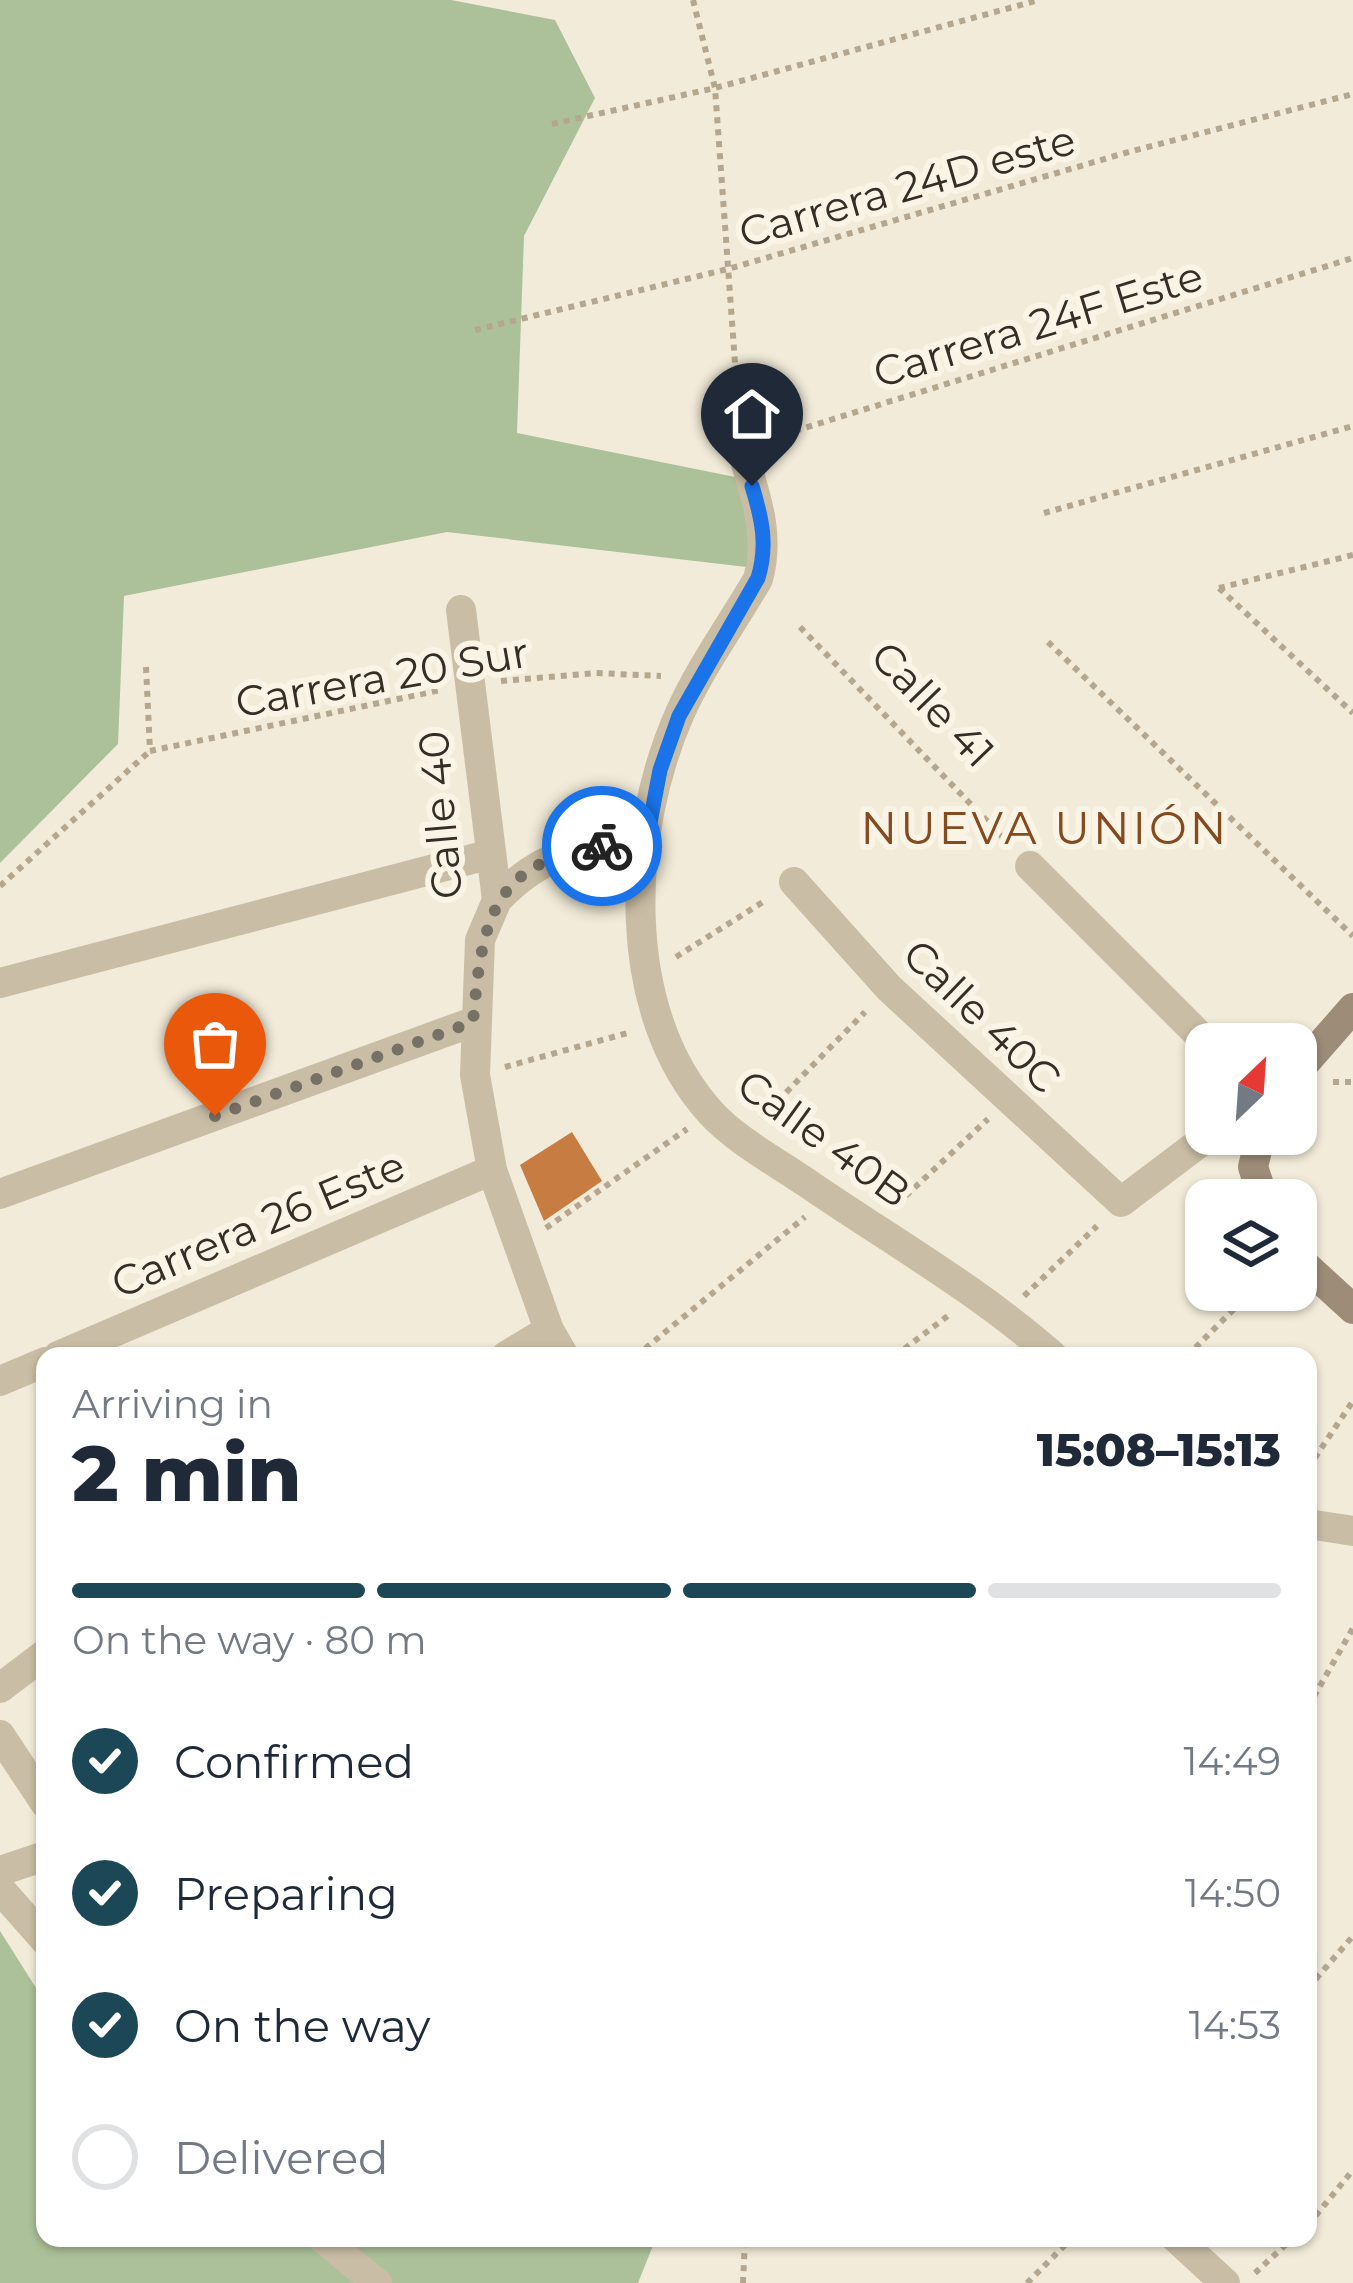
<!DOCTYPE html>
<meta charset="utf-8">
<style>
:root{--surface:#fff;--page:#f2f2f3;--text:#1f2937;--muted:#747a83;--line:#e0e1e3;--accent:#1c4757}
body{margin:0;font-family:Montserrat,sans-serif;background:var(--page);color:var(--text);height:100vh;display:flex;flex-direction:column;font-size:45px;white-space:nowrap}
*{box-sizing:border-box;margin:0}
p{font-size:39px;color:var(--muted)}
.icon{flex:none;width:66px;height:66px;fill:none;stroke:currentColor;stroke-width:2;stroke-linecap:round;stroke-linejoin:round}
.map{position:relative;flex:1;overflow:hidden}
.side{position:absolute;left:36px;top:1347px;width:1281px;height:900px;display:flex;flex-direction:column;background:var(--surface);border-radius:24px;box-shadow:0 3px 9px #0004}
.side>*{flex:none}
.needle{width:78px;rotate:25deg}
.buttons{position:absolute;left:1185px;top:1023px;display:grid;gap:24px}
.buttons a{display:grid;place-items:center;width:132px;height:132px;border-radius:24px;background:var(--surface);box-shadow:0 3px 9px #0004;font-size:60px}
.pin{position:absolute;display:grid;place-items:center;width:102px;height:102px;color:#fff;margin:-123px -51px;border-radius:50% 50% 50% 0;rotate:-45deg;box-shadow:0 0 12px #0007}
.pin .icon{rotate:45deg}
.courier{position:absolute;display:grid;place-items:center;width:120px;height:120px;margin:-60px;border:9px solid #1a73e8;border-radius:50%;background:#fff;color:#222;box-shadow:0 3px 15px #0007}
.summary em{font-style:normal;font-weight:800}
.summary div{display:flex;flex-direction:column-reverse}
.summary{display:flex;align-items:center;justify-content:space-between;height:204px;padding:0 36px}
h1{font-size:78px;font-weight:800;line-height:90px}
.bar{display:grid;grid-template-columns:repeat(4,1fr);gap:18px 12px;align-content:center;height:144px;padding:0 36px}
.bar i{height:15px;border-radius:9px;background:var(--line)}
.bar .on{background:var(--accent)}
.bar p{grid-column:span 4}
ol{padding:0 36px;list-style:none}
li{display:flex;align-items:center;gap:36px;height:132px}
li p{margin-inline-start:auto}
li .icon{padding:12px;border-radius:50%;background:var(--accent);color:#fff;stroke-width:4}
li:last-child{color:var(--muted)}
li i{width:66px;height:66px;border:6px solid var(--line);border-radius:50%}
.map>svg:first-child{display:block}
.green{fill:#acc199}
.building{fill:#c77c42}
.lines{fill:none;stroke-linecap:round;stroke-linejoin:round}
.path{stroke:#b5a78f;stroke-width:6;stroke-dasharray:6 6;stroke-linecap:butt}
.street{stroke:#cabda5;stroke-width:30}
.secondary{stroke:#9d8c77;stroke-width:30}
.done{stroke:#777065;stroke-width:12;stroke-dasharray:0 21.6}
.route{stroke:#1a73e8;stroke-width:15}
.labels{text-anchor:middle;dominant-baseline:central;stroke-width:12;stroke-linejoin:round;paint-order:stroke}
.street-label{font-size:42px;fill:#352e27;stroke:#f9f4e5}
.neighbourhood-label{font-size:45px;letter-spacing:3px;fill:#854b1f;stroke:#f9f4e5}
</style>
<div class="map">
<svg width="1353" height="2283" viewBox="0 0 1353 2283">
<rect width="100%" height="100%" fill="#f2ebd9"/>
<path class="green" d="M 0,0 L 451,0 L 555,20 L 595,98 L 524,236 L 517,433 L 745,479 L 755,568 L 447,532 L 124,596 L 118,744 L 0,863 Z
M 0,1931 L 45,2002 L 45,2238 L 656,2238 L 638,2283 L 0,2283 Z"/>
<path class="building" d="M 572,1132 L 602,1181 L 544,1221 L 520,1165 Z"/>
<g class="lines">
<path class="path" d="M 693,0 L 715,88 L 739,418
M 552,124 L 715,88 L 1039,0
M 475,330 L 728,269 L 1132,151 L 1353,94
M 772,438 L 1353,258
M 1044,513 L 1353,426
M 1219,588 L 1353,713
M 1219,588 L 1353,555
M 800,627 L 1011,846
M 1048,642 L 1353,936
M 146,667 L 150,751
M 501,681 L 596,673 L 661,676
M 150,751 L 441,690
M 0,886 L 150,751
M 676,957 L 766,900
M 505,1067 L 631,1032
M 1333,1082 L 1353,1082
M 761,1118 L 865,1012
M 897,1204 L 988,1119
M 546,1228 L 687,1129
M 1024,1296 L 1097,1226
M 636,1356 L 805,1217
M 895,1356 L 949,1315
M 1187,1356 L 1253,1290
M 1308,1468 L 1353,1401
M 1308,1707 L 1353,1628
M 1308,1988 L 1353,1936
M 1308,2225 L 1353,2170
M 1255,2273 L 1293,2238
M 743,2283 L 745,2238
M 1027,2283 L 1072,2238"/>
<path class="street" d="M 741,447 C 754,492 771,532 758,579 C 732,624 701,666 680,713 C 627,832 618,1011 711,1113 C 737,1141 775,1161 807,1183 C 890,1240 977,1289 1053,1356
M 461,610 L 497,900 L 480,940 L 475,1075 L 492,1170 L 549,1330 L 564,1356
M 1030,866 L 1208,1044
M 794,882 L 889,988 L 1121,1202 L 1211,1134
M 497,900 C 541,854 582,841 644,854
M 0,983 L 491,854
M 0,1194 L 473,1022
M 58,1356 L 492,1170
M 506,1356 L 549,1330
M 0,1381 L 45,1362
M 1308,1524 L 1353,1531
M 0,1688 L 45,1654
M 0,1735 L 45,1803
M 0,1871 L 45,1856
M 0,1889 L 45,1940
M 322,2238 L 377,2283
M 1176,2238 L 1225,2283"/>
<path class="secondary" d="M 1296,1073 L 1353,1008
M 1261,1134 L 1253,1167 L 1264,1200
M 1296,1257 L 1353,1309"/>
</g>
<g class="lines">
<path class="done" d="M 215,1116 L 473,1022 C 482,923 490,862 602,846"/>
<path class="route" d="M 602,846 L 644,854 L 660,770 L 679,716 L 758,578 C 768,545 762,519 752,486"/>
</g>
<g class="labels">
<g class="street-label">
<text transform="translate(907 186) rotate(-16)">Carrera 24D este</text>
<text transform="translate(1038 324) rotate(-17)">Carrera 24F Este</text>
<text transform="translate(382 677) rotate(-10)">Carrera 20 Sur</text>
<text transform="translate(933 704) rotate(46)">Calle 41</text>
<text transform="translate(440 815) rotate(-95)">Calle 40</text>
<text transform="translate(982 1016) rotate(44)">Calle 40C</text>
<text transform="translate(824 1138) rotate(36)">Calle 40B</text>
<text transform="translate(258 1224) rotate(-23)">Carrera 26 Este</text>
</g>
<g class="neighbourhood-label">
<text x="1045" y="827">NUEVA UNIÓN</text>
</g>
</g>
</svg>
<div class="buttons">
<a><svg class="needle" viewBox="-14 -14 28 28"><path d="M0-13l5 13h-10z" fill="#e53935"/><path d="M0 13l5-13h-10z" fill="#747a83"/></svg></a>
<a><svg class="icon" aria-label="layers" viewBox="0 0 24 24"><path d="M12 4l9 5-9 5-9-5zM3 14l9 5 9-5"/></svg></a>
</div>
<div class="pin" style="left:215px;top:1116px;background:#ea580c"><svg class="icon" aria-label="bag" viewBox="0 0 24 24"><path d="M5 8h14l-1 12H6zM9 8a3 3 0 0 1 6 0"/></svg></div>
<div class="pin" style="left:752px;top:486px;background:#1f2937"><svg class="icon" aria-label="home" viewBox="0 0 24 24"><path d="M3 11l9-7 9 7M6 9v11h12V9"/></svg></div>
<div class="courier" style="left:602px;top:846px"><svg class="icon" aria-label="bike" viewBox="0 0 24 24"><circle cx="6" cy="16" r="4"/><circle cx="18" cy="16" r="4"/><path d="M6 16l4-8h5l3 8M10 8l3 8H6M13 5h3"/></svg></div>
<section class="side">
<div class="summary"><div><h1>2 min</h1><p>Arriving in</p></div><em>15:08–15:13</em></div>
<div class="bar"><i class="on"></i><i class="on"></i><i class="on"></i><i></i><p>On the way · 80 m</p></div>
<ol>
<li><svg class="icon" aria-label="check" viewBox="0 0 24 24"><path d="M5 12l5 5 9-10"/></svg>Confirmed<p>14:49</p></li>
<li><svg class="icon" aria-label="check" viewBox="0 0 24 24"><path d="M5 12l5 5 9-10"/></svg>Preparing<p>14:50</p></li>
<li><svg class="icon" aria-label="check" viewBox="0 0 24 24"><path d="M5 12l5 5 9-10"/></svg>On the way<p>14:53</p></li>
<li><i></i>Delivered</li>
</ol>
</section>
</div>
